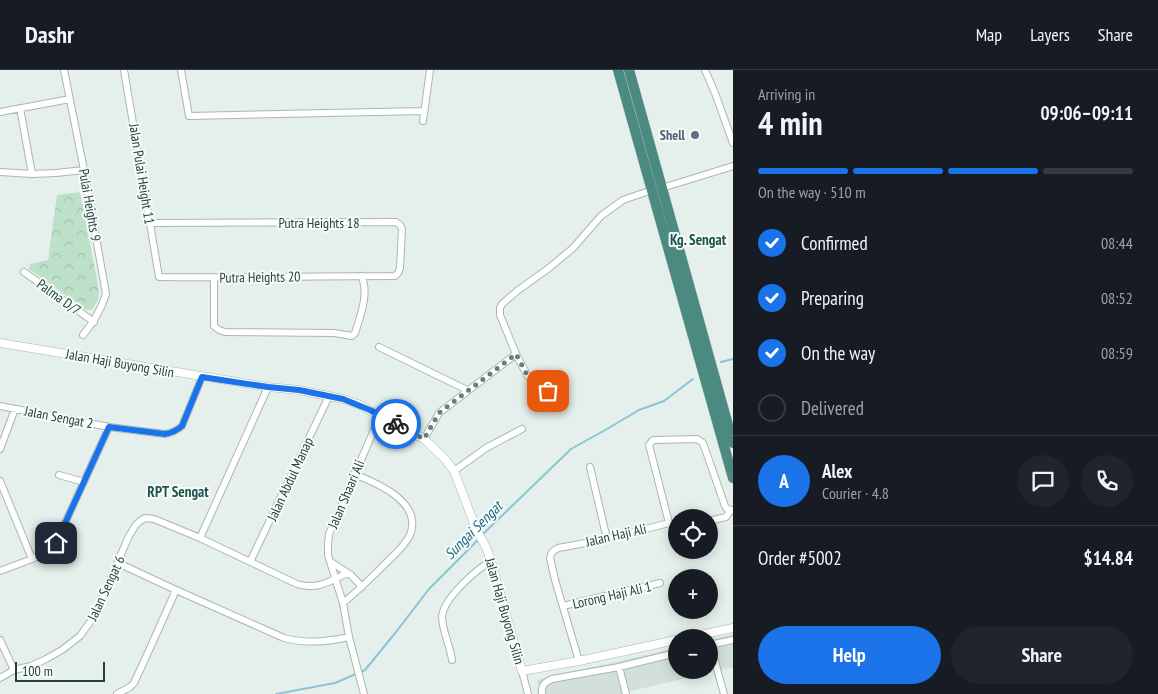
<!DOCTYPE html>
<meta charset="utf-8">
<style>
:root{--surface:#171b24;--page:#20242c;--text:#f1f3f6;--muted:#9ea1a6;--line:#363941;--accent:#1a73e8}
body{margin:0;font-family:"PT Sans Narrow",sans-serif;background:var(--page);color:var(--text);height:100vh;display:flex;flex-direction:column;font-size:19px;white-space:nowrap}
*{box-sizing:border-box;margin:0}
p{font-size:16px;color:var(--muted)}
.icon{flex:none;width:28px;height:28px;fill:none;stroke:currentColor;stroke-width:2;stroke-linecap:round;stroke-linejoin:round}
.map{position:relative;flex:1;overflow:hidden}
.details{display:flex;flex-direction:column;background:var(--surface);width:425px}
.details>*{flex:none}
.buttons{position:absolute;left:668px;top:439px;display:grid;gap:10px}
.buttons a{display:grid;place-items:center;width:50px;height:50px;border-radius:50%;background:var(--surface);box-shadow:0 2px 12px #0003;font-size:25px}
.scale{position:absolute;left:15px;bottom:12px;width:90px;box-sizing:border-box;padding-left:5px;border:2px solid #23423c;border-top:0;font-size:14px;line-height:18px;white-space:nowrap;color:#23423c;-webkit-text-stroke:4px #f6fbf9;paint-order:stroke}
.pin{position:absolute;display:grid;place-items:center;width:42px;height:42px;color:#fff;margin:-21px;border-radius:10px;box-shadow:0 2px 8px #0006}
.courier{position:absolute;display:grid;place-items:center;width:50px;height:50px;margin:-25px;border:4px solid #1a73e8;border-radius:50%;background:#fff;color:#222;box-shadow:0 1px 6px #0007}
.summary em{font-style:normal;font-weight:600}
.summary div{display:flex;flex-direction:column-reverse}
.summary{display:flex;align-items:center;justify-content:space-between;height:85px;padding:0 25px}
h1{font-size:32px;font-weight:600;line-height:38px}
.bar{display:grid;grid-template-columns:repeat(4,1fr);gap:8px 5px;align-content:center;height:60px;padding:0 25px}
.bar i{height:6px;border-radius:4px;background:var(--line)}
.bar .selected{background:var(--accent)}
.bar p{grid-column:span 4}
.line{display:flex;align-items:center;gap:12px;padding:0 25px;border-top:1px solid var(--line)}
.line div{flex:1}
.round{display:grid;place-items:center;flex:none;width:52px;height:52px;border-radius:26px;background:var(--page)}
ol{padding:0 25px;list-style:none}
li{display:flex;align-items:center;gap:15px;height:55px}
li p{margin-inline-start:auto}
li .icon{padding:5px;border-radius:50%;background:var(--accent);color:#fff;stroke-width:4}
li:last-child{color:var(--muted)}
li i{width:28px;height:28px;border:2px solid var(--line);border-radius:50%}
.cta{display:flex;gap:10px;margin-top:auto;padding:10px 25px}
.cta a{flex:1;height:58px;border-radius:30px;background:var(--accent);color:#fff;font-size:20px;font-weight:600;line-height:58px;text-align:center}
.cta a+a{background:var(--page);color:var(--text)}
header{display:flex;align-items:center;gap:30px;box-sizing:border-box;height:70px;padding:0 25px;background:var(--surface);border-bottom:1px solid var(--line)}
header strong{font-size:24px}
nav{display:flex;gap:28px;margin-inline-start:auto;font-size:18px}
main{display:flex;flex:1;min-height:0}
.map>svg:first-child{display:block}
.built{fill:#d3dfda}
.forest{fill:url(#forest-crowns)}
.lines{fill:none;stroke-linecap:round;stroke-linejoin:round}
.stream{stroke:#8bc4d5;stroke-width:2}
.minor-casing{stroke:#a7b8b3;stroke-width:8}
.tertiary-casing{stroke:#a7b8b3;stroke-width:9}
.trunk-casing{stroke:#c1cac8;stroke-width:11}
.minor{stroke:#fff;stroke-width:6}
.tertiary{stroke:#fff;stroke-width:8}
.trunk{stroke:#4a8a81;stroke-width:10}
.done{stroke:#677f79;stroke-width:5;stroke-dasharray:0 9}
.route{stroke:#1a73e8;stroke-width:6}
.service-dot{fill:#5c6f8a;stroke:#f6fbf9;stroke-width:2}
.labels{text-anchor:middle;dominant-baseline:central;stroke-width:4;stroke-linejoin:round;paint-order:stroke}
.service-label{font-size:14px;font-weight:bold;fill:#4e5e75;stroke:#f6fbf9;text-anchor:end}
.street-label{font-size:14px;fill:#23423c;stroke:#f6fbf9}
.neighbourhood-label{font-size:15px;font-weight:bold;fill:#1d554c;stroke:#f6fbf9}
.water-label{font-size:15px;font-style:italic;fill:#196781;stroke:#f6fbf9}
</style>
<header>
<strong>Dashr</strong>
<nav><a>Map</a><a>Layers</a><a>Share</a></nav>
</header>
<main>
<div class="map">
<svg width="733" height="624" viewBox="0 0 733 624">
<defs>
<pattern id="forest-crowns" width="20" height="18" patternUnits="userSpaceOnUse" patternTransform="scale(1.25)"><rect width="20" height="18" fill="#bde0c9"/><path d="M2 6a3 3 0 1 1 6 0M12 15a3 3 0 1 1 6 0" fill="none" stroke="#a2c1ae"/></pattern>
</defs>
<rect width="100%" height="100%" fill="#e5efeb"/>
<path class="built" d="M 733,564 L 733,597 L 627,622 L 627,624 L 541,624 L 537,610 L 676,578 L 676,600 L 709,600 L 709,570 Z"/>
<path class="forest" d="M 80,122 L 99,221 L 98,230 L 92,240 L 86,240 L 29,199 L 30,194 L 48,190 L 57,125 Z"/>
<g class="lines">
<path class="stream" d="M 721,292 L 733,289
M 482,465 L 571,379 L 607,359 L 639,340 L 664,331 L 693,309
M 276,624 L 335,613 L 365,600 L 396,562 L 429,519 L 479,469"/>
<g class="minor-casing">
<path id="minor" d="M 64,0 L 84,100 L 106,224 C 101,240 93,253 83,265
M 124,0 L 159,207 C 238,208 316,206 395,206 L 398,203 L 400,198 L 402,159 L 400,155 L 396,152 L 150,153
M 181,0 L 189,46 L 424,41
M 705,0 L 715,23 L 733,73
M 20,38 L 32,104
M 0,42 L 70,29
M 423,51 L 430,0
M 0,102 L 32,104 L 56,103 L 84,100
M 662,118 L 733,96
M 24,202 L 94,252
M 214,208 L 214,256 L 219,260 L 225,262 L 334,263 L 352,266 L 355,263 C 360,247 370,222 361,206
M 379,277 L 467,320
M 516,284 L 500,245 L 500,238 L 502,234 L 517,221 L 549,198 L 573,178 L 601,146 L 623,130 L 652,120
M 0,336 L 109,357 L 165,364 C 172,363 176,361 182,356 L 202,307
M 424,369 L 439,343 L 516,284 L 527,305 L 534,311 L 548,321 L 559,337
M 0,379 L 15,339
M 590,397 L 607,469
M 454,401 L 486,378 L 522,359
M 59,405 L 84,412
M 0,411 L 32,489
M 709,451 L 726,447 L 731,440
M 200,468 L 268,317
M 250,492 L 329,326
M 331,492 L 351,505 L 362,517
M 118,493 L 176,520 L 284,568 C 306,574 327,572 349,567
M 0,501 L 32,489 L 51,479 L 59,466 L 109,357
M 343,533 C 359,520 371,508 385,494 C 394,485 405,476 410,465 C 423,432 377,413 354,404
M 563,536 L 660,513
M 0,570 L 14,600
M 709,570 L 724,624
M 709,575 L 733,570
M 452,590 C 450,576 443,562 442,548 C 442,529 476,500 491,491
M 579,591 L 555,510 L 550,488 C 551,482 553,481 558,478 L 607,469 L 669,453 L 649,375 L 653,370 L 697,369 L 703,373 L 725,436 L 727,439 L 733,440
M 619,597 L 626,624
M 522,601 L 528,624
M 0,608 L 14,600 L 31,596 L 46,589 L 62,580 L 80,566 L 95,545 L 128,468 L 135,456 L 140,451 L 145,448 L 154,449 L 200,468 L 297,514 C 317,520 329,512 347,503
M 117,624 L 130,617 L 134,613 L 151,576 L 176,520
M 364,624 L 349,567 L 343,533 L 328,485 L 328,475 L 329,464 L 380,346
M 542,624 C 541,615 545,612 552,609 L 619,597 L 676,583"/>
</g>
<g class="tertiary-casing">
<path id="tertiary" d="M 0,273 L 268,317 L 299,320 L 343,329 L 358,334 L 424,369 L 445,389 L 454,401 L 477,461 L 486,477 L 491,491 L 522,601 L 579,591 L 676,570
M 687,568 L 733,558"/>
</g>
<g class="trunk-casing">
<path id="trunk" d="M 618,0 L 733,408
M 629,0 L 733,373"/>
</g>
<use href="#minor" class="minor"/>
<use href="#tertiary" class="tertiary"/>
<use href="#trunk" class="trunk"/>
</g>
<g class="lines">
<path class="done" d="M 396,354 L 424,369 L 439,343 L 516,284 L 527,305 L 534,311 L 548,321"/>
<path class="route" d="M 56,473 L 109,357 L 165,364 C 172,363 176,361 182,356 L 202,307 L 268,317 L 299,320 L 343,329 L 370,340 L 396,354"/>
</g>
<circle class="service-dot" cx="695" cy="65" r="5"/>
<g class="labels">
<g class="service-label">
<text x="685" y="65">Shell</text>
</g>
<g class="street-label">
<text transform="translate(142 104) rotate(81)">Jalan Pulai Height 11</text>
<text transform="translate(90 135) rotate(80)">Pulai Heights 9</text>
<text x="319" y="153">Putra Heights 18</text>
<text transform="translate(260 207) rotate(-1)">Putra Heights 20</text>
<text transform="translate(59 227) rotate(36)">Palma D/7</text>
<text transform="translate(120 293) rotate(10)">Jalan Haji Buyong Silin</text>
<text transform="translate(59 347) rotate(11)">Jalan Sengat 2</text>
<text transform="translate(290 409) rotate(-65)">Jalan Abdul Manap</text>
<text transform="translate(346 424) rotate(-67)">Jalan Shaari Ali</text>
<text transform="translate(616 465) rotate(-13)">Jalan Haji Ali</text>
<text transform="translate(106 518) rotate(-65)">Jalan Sengat 6</text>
<text transform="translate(612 525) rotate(-13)">Lorong Haji Ali 1</text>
<text transform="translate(505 541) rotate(74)">Jalan Haji Buyong Silin</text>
</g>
<g class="neighbourhood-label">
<text x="698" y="169">Kg. Sengat</text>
<text x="178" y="421">RPT Sengat</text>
</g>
<g class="water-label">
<text transform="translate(473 460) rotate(-45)">Sungai Sengat</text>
</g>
</g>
</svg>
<div class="buttons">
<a><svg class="icon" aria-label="locate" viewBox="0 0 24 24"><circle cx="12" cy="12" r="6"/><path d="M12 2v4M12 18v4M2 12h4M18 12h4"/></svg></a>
<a>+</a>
<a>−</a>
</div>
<div class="scale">100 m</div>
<div class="pin" style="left:548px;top:321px;background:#ea580c"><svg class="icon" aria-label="bag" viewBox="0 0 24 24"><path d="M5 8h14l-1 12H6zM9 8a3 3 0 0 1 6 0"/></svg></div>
<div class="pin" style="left:56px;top:473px;background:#1f2937"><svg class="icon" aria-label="home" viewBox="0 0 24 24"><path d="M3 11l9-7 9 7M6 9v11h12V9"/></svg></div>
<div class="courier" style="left:396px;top:354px"><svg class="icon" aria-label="bike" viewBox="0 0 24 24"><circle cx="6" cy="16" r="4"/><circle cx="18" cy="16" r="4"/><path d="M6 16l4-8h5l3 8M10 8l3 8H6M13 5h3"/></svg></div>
</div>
<section class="details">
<div class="summary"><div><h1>4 min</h1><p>Arriving in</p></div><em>09:06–09:11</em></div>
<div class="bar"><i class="selected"></i><i class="selected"></i><i class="selected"></i><i></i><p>On the way · 510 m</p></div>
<ol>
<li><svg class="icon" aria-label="check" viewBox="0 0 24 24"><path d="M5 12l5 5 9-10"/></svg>Confirmed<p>08:44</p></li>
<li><svg class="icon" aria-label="check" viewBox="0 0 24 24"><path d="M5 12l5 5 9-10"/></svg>Preparing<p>08:52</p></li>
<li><svg class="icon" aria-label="check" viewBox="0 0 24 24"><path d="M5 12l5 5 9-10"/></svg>On the way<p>08:59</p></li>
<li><i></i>Delivered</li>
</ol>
<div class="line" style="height:90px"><b class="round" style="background:var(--accent);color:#fff">A</b><div><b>Alex</b><p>Courier · 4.8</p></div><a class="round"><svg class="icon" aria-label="chat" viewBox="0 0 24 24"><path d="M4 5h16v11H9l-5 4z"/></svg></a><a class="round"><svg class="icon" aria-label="phone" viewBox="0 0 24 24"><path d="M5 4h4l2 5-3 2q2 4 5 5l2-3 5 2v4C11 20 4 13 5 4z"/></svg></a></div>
<div class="line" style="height:65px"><div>Order #5002</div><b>$14.84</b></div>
<div class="cta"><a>Help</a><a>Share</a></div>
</section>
</main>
